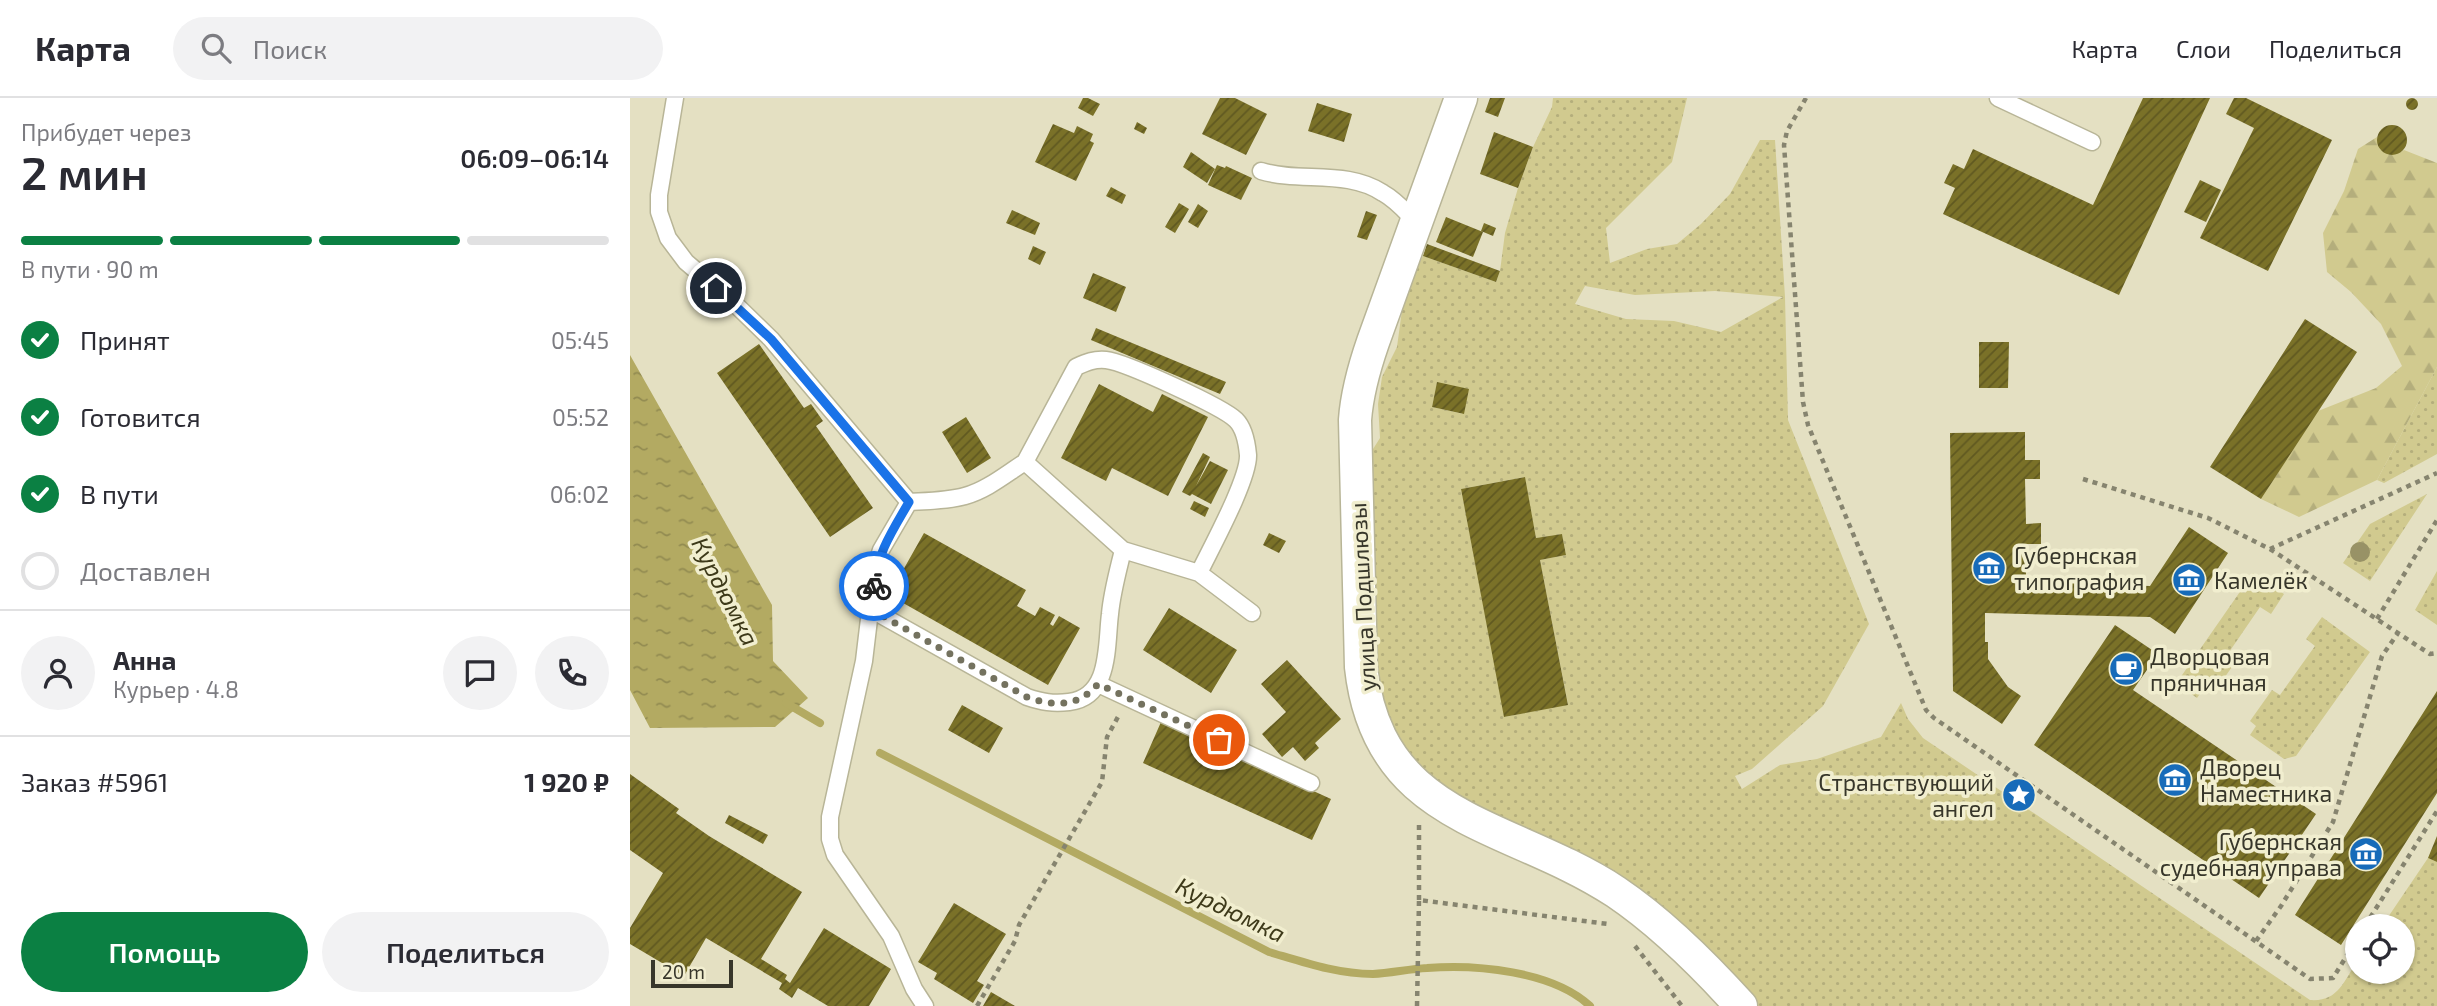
<!DOCTYPE html>
<html lang="ru">
<meta charset="utf-8">
<style>
:root{--surface:#fff;--page:#f2f2f3;--text:#2b2b33;--muted:#7c7c81;--line:#e1e1e2;--accent:#0b8043}
body{margin:0;font-family:"Exo 2",sans-serif;background:var(--page);color:var(--text);height:100vh;display:flex;flex-direction:column;font-size:26px;white-space:nowrap}
*{box-sizing:border-box;margin:0}
p{font-size:23px;color:var(--muted)}
.icon{flex:none;width:38px;height:38px;fill:none;stroke:currentColor;stroke-width:2;stroke-linecap:round;stroke-linejoin:round}
.map{position:relative;flex:1;overflow:hidden}
.panel{display:flex;flex-direction:column;background:var(--surface);width:630px}
.panel>*{flex:none}
.buttons{position:absolute;left:1715px;top:816px;display:grid;gap:14px}
.buttons a{display:grid;place-items:center;width:70px;height:70px;border-radius:50%;background:var(--surface);box-shadow:0 2px 5px #0004;font-size:35px}
.scale{position:absolute;left:21px;bottom:18px;width:82px;box-sizing:border-box;padding-left:7px;border:4px solid #37362a;border-top:0;font-size:19px;line-height:24px;white-space:nowrap;color:#37362a;-webkit-text-stroke:5px #f1eecf;paint-order:stroke}
.pin{position:absolute;display:grid;place-items:center;width:60px;height:60px;color:#fff;margin:-30px;border:4px solid #fff;border-radius:50%;box-shadow:0 2px 7px #0007}
.courier{position:absolute;display:grid;place-items:center;width:70px;height:70px;margin:-35px;border:5px solid #1a73e8;border-radius:50%;background:#fff;color:#222;box-shadow:0 2px 9px #0007}
.overview em{font-style:normal;font-weight:600}
.overview div{display:flex;flex-direction:column-reverse}
.overview{display:flex;align-items:center;justify-content:space-between;height:119px;padding:0 21px}
h1{font-size:46px;font-weight:600;line-height:52px}
.bar{display:grid;grid-template-columns:repeat(4,1fr);gap:10px 7px;align-content:center;height:84px;padding:0 21px}
.bar i{height:9px;border-radius:5px;background:var(--line)}
.bar .on{background:var(--accent)}
.bar p{grid-column:span 4}
.line{display:flex;align-items:center;gap:18px;padding:0 21px;border-top:2px solid var(--line)}
.line div{flex:1}
.round{display:grid;place-items:center;flex:none;width:74px;height:74px;border-radius:37px;background:var(--page)}
ol{padding:0 21px;list-style:none}
li{display:flex;align-items:center;gap:21px;height:77px}
li p{margin-inline-start:auto}
li .icon{padding:7px;border-radius:50%;background:var(--accent);color:#fff;stroke-width:4}
li:last-child{color:var(--muted)}
li i{width:38px;height:38px;border:4px solid var(--line);border-radius:50%}
.cta{display:flex;gap:14px;margin-top:auto;padding:14px 21px}
.cta a{flex:1;height:80px;border-radius:42px;background:var(--accent);color:#fff;font-size:28px;font-weight:600;line-height:80px;text-align:center}
.cta a+a{background:var(--page);color:var(--text)}
header{display:flex;align-items:center;gap:42px;box-sizing:border-box;height:98px;padding:0 35px;background:var(--surface);border-bottom:2px solid var(--line)}
header strong{font-size:33px}
nav{display:flex;gap:38px;margin-inline-start:auto;font-size:24px}
.search{width:490px;height:63px;background:var(--page);display:flex;align-items:center;gap:18px;box-sizing:border-box;padding:0 24px;border-radius:38px;color:var(--muted);font-size:26px}
main{display:flex;flex:1;min-height:0}
.map>svg:first-child{display:block}
.green{fill:url(#green-dots);fill-rule:evenodd}
.forest{fill:url(#forest-firs)}
.water{fill:url(#water-ripples)}
.lines{fill:none;stroke-linecap:round;stroke-linejoin:round}
.stream{stroke:#b3aa62;stroke-width:8}
.building{fill:url(#building-hatch)}
.service-casing{stroke:#b8b597;stroke-width:19}
.minor-casing{stroke:#b8b597;stroke-width:35}
.path{stroke:#86846f;stroke-width:4.5;stroke-dasharray:5 5;stroke-linecap:butt}
.service{stroke:#fff;stroke-width:16}
.minor{stroke:#fff;stroke-width:32}
.tree{fill:#989266}
.done{stroke:#74725f;stroke-width:7;stroke-dasharray:0 12.6}
.route{stroke:#1a73e8;stroke-width:9}
.labels{text-anchor:middle;dominant-baseline:central;stroke-width:7;stroke-linejoin:round;paint-order:stroke}
.poi-label{font-size:23px;fill:#37362a;stroke:#f1eecf;text-anchor:start}
.street-label{font-size:23px;fill:#37362a;stroke:#f1eecf}
.water-label{font-size:24px;font-style:italic;fill:#3d3919;stroke:#f1eecf}
</style>
<header>
<strong>Карта</strong>
<div class="search"><svg class="icon" aria-label="search" viewBox="0 0 24 24"><circle cx="10" cy="10" r="6"/><path d="M15 15l6 6"/></svg>Поиск</div>
<nav><a>Карта</a><a>Слои</a><a>Поделиться</a></nav>
</header>
<main>
<section class="panel">
<div class="overview"><div><h1>2 мин</h1><p>Прибудет через</p></div><em>06:09–06:14</em></div>
<div class="bar"><i class="on"></i><i class="on"></i><i class="on"></i><i></i><p>В пути · 90 m</p></div>
<ol>
<li><svg class="icon" aria-label="check" viewBox="0 0 24 24"><path d="M5 12l5 5 9-10"/></svg>Принят<p>05:45</p></li>
<li><svg class="icon" aria-label="check" viewBox="0 0 24 24"><path d="M5 12l5 5 9-10"/></svg>Готовится<p>05:52</p></li>
<li><svg class="icon" aria-label="check" viewBox="0 0 24 24"><path d="M5 12l5 5 9-10"/></svg>В пути<p>06:02</p></li>
<li><i></i>Доставлен</li>
</ol>
<div class="line" style="height:126px"><a class="round"><svg class="icon" aria-label="person" viewBox="0 0 24 24"><circle cx="12" cy="8" r="4"/><path d="M4 21q1-7 8-7t8 7"/></svg></a><div><b>Анна</b><p>Курьер · 4.8</p></div><a class="round"><svg class="icon" aria-label="chat" viewBox="0 0 24 24"><path d="M4 5h16v11H9l-5 4z"/></svg></a><a class="round"><svg class="icon" aria-label="phone" viewBox="0 0 24 24"><path d="M5 4h4l2 5-3 2q2 4 5 5l2-3 5 2v4C11 20 4 13 5 4z"/></svg></a></div>
<div class="line" style="height:91px"><div>Заказ #5961</div><b>1 920 ₽</b></div>
<div class="cta"><a>Помощь</a><a>Поделиться</a></div>
</section>
<div class="map">
<svg width="1807" height="908" viewBox="0 0 1807 908">
<defs>
<pattern id="green-dots" width="8" height="8" patternUnits="userSpaceOnUse" patternTransform="scale(1.75)"><rect width="8" height="8" fill="#d1ca8f"/><path d="M2 2h.1M6 6h.1" fill="none" stroke="#b4ae7c" stroke-width="1.8" stroke-linecap="round"/></pattern>
<pattern id="forest-firs" width="22" height="20" patternUnits="userSpaceOnUse" patternTransform="scale(1.75)"><rect width="22" height="20" fill="#d1ca8f"/><path d="M5 1l3.5 6h-7zM16 11l3.5 6h-7z" fill="#b4ae7c"/></pattern>
<pattern id="water-ripples" width="26" height="14" patternUnits="userSpaceOnUse" patternTransform="scale(1.75)"><rect width="26" height="14" fill="#b3aa62"/><path d="M2 4q2-2 4 0t4 0M15 11q2-2 4 0t4 0" fill="none" stroke="#928b51"/></pattern>
<pattern id="building-hatch" width="6" height="6" patternUnits="userSpaceOnUse" patternTransform="scale(1.75)"><rect width="6" height="6" fill="#7a7128"/><path d="M-1 1l2-2M0 6l6-6M5 7l2-2" fill="none" stroke="#605921"/></pattern>
</defs>
<rect width="100%" height="100%" fill="#e4e0c2"/>
<path class="green" d="M 923,0 L 1057,0 L 1042,64 L 976,130 L 980,165 L 1017,151 L 1047,146 L 1071,126 L 1100,96 L 1130,42 L 1145,42 L 1155,199 L 1158,322 L 1239,526 L 1193,608 L 1122,671 L 1105,678 L 1112,691 L 1150,667 L 1187,661 L 1251,639 L 1271,605 L 1278,621 L 1293,640 L 1680,902 C 1708,904 1713,884 1727,864 L 1727,873 L 1773,873 L 1773,828 L 1752,828 L 1798,760 L 1807,764 L 1807,908 L 1123,908 L 822,697 L 767,648 L 742,571 L 743,399 L 738,359 L 750,340 L 748,306 L 752,279 L 767,249 L 775,190 L 793,158 L 866,184 L 870,173 L 875,135 L 888,90 L 903,49 L 922,9 ZM 955,188 L 1005,197 L 1085,193 L 1153,199 L 1091,234 L 1044,223 L 996,221 L 945,206 ZM 807,285 L 833,316 L 802,309 ZM 894,379 L 906,440 L 932,436 L 936,457 L 910,462 L 938,606 L 875,619 L 831,391 Z
M 1807,269 L 1807,356 L 1754,385 L 1747,382 Z
M 1797,396 L 1740,483 L 1713,465 L 1740,426 Z
M 1807,473 L 1807,527 L 1785,512 Z
M 1623,475 L 1654,496 L 1641,516 L 1630,509 L 1595,560 L 1604,566 L 1583,596 L 1574,590 L 1567,600 L 1550,588 L 1550,580 Z
M 1692,519 L 1740,554 L 1666,658 L 1654,661 L 1620,637 L 1626,628 L 1620,623 L 1642,592 L 1650,597 L 1685,548 L 1676,541 Z"/>
<path class="forest" d="M 1747,39 L 1750,51 C 1758,58 1765,58 1774,52 L 1807,65 L 1807,269 L 1747,382 L 1669,419 L 1631,401 L 1688,313 L 1746,290 L 1772,268 L 1751,226 L 1721,194 L 1697,174 L 1693,135 L 1714,93 L 1728,51 Z"/>
<path class="water" d="M 0,257 L 142,507 L 143,563 L 178,600 L 145,629 L 20,630 L 0,592 Z"/>
<g class="lines">
<path class="stream" d="M 156,605 L 190,625
M 250,655 L 639,854 C 673,864 707,876 743,876 C 761,875 779,871 797,870 C 845,866 923,873 960,908"/>
</g>
<path class="building" d="M1776 6a6 6 0 1 1 12 0a6 6 0 1 1-12 0Z
M 453,0 L 458,0 L 470,6 L 463,18 L 448,10 Z
M 590,0 L 605,0 L 637,16 L 616,57 L 572,36 Z
M 860,0 L 875,0 L 868,19 L 855,14 Z
M 1513,0 L 1580,0 L 1489,197 L 1313,116 L 1325,90 L 1314,85 L 1323,66 L 1334,71 L 1343,51 L 1463,107 Z
M 1604,0 L 1616,0 L 1702,42 L 1638,173 L 1570,140 L 1624,30 L 1596,16 Z
M 687,5 L 722,16 L 714,44 L 678,33 Z
M 507,24 L 517,30 L 514,36 L 504,31 Z
M 423,26 L 444,35 L 447,28 L 463,36 L 460,43 L 464,45 L 446,83 L 405,64 Z
M1747 42a15 15 0 1 1 30 0a15 15 0 1 1-30 0Z
M 864,34 L 903,49 L 888,90 L 850,76 Z
M 561,54 L 585,71 L 577,85 L 553,69 Z
M 587,67 L 595,70 L 596,68 L 622,80 L 611,102 L 578,87 Z
M 1570,82 L 1591,92 L 1576,124 L 1554,114 Z
M 481,89 L 496,97 L 492,106 L 476,98 Z
M 549,105 L 559,111 L 545,135 L 535,129 Z
M 568,106 L 578,113 L 568,130 L 558,124 Z
M 382,112 L 410,125 L 405,137 L 376,125 Z
M 736,113 L 747,117 L 737,142 L 727,139 Z
M 816,119 L 853,134 L 843,159 L 806,144 Z
M 854,125 L 866,130 L 863,138 L 851,133 Z
M 797,146 L 870,173 L 866,184 L 793,158 Z
M 403,148 L 416,154 L 410,167 L 398,161 Z
M 463,175 L 496,189 L 486,214 L 453,200 Z
M 1675,221 L 1727,254 L 1631,401 L 1580,369 Z
M 466,230 L 596,284 L 590,296 L 461,242 Z
M 1349,244 L 1379,244 L 1378,290 L 1349,290 Z
M 129,246 L 174,310 L 181,306 L 193,323 L 186,328 L 243,410 L 200,439 L 87,275 Z
M 807,284 L 839,291 L 834,316 L 802,309 Z
M 469,286 L 523,314 L 532,296 L 578,319 L 538,398 L 482,370 L 476,383 L 431,360 Z
M 336,319 L 361,360 L 337,375 L 312,334 Z
M 1395,334 L 1395,362 L 1410,362 L 1410,381 L 1395,381 L 1396,426 L 1411,425 L 1411,446 L 1396,446 L 1396,484 L 1520,488 L 1559,429 L 1598,455 L 1545,536 L 1520,519 L 1355,515 L 1355,544 L 1358,544 L 1358,561 L 1378,589 L 1391,598 L 1372,626 L 1323,593 L 1320,335 Z
M 573,355 L 580,359 L 566,388 L 580,363 L 598,372 L 581,406 L 562,396 L 560,398 L 552,394 Z
M 895,379 L 906,440 L 932,436 L 936,457 L 910,462 L 938,607 L 874,619 L 831,391 Z
M 564,403 L 579,410 L 575,419 L 560,411 Z
M 294,435 L 396,492 L 387,508 L 405,518 L 410,509 L 425,517 L 420,526 L 423,528 L 429,518 L 450,530 L 418,587 L 259,497 Z
M 639,435 L 656,443 L 649,455 L 633,447 Z
M 539,510 L 607,552 L 581,595 L 513,552 Z
M 1485,527 L 1528,556 L 1503,592 L 1686,716 L 1629,800 L 1404,647 Z
M 657,562 L 711,621 L 685,645 L 689,650 L 675,663 L 663,649 L 652,659 L 632,636 L 656,614 L 631,586 Z
M 1807,593 L 1807,695 L 1711,847 L 1665,817 Z
M 332,607 L 373,630 L 359,655 L 318,632 Z
M 531,624 L 701,701 L 682,742 L 513,665 Z
M 0,676 L 49,711 L 46,715 L 79,738 L 172,794 L 131,861 L 157,877 L 155,881 L 160,885 L 194,830 L 261,871 L 239,908 L 198,908 L 168,890 L 162,900 L 149,891 L 152,885 L 76,840 L 54,878 L 0,846 L 0,830 L 33,775 L 0,752 Z
M 99,717 L 138,737 L 133,746 L 95,725 Z
M 1807,738 L 1807,764 L 1798,760 Z
M 324,805 L 376,836 L 347,883 L 354,887 L 343,905 L 304,881 L 307,875 L 288,864 Z
M 361,894 L 385,908 L 353,908 Z"/>
<g class="lines">
<g class="service-casing">
<path id="service" d="M 45,0 L 29,97 L 29,114 L 38,140 L 56,164 L 103,204 L 141,241 L 279,404 L 251,452 L 245,471 L 234,563 L 200,719 L 200,741 L 205,757 L 261,838 L 284,891 L 295,908
M 1368,0 L 1462,44
M 631,73 C 670,85 717,71 753,95 C 766,102 776,114 786,124
M 395,364 L 446,269 C 457,264 464,261 476,262 C 495,264 593,309 606,322 C 615,331 617,346 618,357 C 619,381 581,450 569,475 L 493,452
M 569,475 L 622,515
M 242,512 L 397,599 C 412,604 423,606 439,604 C 481,599 476,547 480,516 C 482,494 488,473 493,452 L 395,364 C 376,376 357,392 335,398 C 317,403 298,403 279,404
M 468,586 L 681,685"/>
</g>
<g class="minor-casing">
<path id="minor" d="M 831,0 L 743,244 C 734,270 727,294 725,322 L 731,569 C 748,725 878,723 986,794 C 1032,825 1074,867 1111,908"/>
</g>
<path class="path" d="M 1176,0 L 1157,33 L 1154,47 L 1173,304 L 1178,327 L 1296,612 L 1304,620 L 1680,881 L 1703,880 L 1727,841
M 1453,381 L 1578,420 L 1640,451 L 1807,375
M 1640,451 L 1800,556 L 1807,555
M 1747,521 L 1807,422
M 789,802 L 789,722
M 1735,828 L 1807,713
M 1626,843 L 1651,808 L 1703,724 L 1752,558 L 1768,535
M 1005,848 L 1052,908
M 347,908 L 385,843 L 389,827 L 472,684 L 477,639 L 489,617
M 787,908 L 789,802 L 978,826"/>
<use href="#service" class="service"/>
<use href="#minor" class="minor"/>
</g>
<circle class="tree" cx="1730" cy="454" r="10"/>
<g class="lines">
<path class="done" d="M 244,488 L 242,512 L 397,599 C 425,609 448,609 468,586 L 589,642"/>
<path class="route" d="M 86,190 L 141,241 L 279,404 C 263,432 247,455 244,488"/>
</g>
<defs>
<g id="museum-disc" transform="scale(1.75)"><circle r="9.5" fill="#176bb9" stroke="#f1eecf"/><path d="M0-6L6-3V-2H-6V-3ZM-5-1h2V3h-2ZM-1-1h2V3h-2ZM3-1h2V3H3ZM-6 4H6V6H-6Z" fill="#fff"/></g>
<g id="cafe-disc" transform="scale(1.75)"><circle r="9.5" fill="#176bb9" stroke="#f1eecf"/><path d="M-5.5-4.5H6V0H3Q3 3.5 0 3.5H-2.5Q-5.5 3.5-5.5 0ZM3-3.2v2h1.7v-2ZM-6 4.5H4V6H-6Z" fill="#fff"/></g>
<g id="sight-disc" transform="scale(1.75)"><circle r="9.5" fill="#176bb9" stroke="#f1eecf"/><path d="M0-6L1.8-2.2L6-1.7L2.9 1.2L3.7 5.4L0 3.3L-3.7 5.4L-2.9 1.2L-6-1.7L-1.8-2.2Z" fill="#fff"/></g>
</defs>
<g fill-rule="evenodd">
<use href="#museum-disc" x="1359" y="470"/>
<use href="#museum-disc" x="1559" y="482"/>
<use href="#cafe-disc" x="1496" y="571"/>
<use href="#museum-disc" x="1545" y="682"/>
<use href="#sight-disc" x="1389" y="697"/>
<use href="#museum-disc" x="1736" y="756"/>
</g>
<g class="labels">
<g class="poi-label">
<text x="1384" y="457">Губернская<tspan x="1384" dy="26">типография</tspan></text>
<text x="1584" y="482">Камелёк</text>
<text x="1520" y="558">Дворцовая<tspan x="1520" dy="26">пряничная</tspan></text>
<text x="1570" y="669">Дворец<tspan x="1570" dy="26">Наместника</tspan></text>
<text x="1364" y="684" text-anchor="end">Странствующий<tspan x="1364" dy="26">ангел</tspan></text>
<text x="1712" y="743" text-anchor="end">Губернская<tspan x="1712" dy="26">судебная управа</tspan></text>
</g>
<g class="street-label">
<text transform="translate(732 499) rotate(-93)">улица Подшлюзы</text>
</g>
<g class="water-label">
<text transform="translate(96 493) rotate(63)">Курдюмка</text>
<text transform="translate(601 811) rotate(26)">Курдюмка</text>
</g>
</g>
</svg>
<div class="buttons">
<a><svg class="icon" aria-label="locate" viewBox="0 0 24 24"><circle cx="12" cy="12" r="6"/><path d="M12 2v4M12 18v4M2 12h4M18 12h4"/></svg></a>
</div>
<div class="scale">20 m</div>
<div class="pin" style="left:589px;top:642px;background:#ea580c"><svg class="icon" aria-label="bag" viewBox="0 0 24 24"><path d="M5 8h14l-1 12H6zM9 8a3 3 0 0 1 6 0"/></svg></div>
<div class="pin" style="left:86px;top:190px;background:#1f2937"><svg class="icon" aria-label="home" viewBox="0 0 24 24"><path d="M3 11l9-7 9 7M6 9v11h12V9"/></svg></div>
<div class="courier" style="left:244px;top:488px"><svg class="icon" aria-label="bike" viewBox="0 0 24 24"><circle cx="6" cy="16" r="4"/><circle cx="18" cy="16" r="4"/><path d="M6 16l4-8h5l3 8M10 8l3 8H6M13 5h3"/></svg></div>
</div>
</main>
